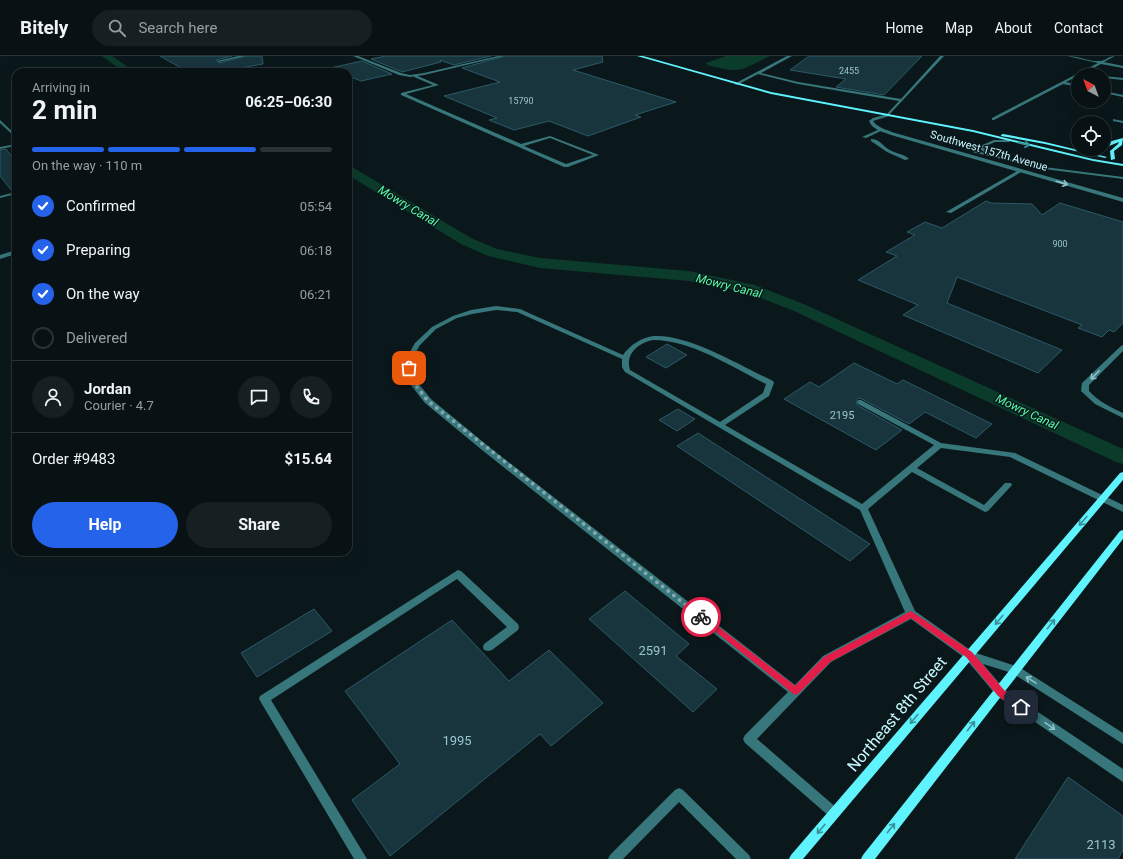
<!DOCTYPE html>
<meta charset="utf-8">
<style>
:root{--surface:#081214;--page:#162022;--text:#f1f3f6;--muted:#989ea0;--line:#293234;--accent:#2563eb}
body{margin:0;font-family:Roboto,sans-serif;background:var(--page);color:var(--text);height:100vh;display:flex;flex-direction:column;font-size:15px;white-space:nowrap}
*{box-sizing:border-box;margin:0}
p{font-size:13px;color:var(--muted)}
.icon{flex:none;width:22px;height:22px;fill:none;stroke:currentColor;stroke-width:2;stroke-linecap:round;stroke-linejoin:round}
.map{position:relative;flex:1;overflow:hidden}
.sheet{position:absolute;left:12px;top:12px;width:340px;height:488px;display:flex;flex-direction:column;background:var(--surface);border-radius:12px;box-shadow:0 4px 16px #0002,0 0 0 1px var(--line)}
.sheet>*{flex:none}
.needle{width:26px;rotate:319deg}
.buttons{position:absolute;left:1071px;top:12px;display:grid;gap:8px}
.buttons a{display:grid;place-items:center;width:40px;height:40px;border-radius:50%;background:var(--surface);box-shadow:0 4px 16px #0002,0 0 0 1px var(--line);font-size:20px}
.pin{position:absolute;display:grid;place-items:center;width:34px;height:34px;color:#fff;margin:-17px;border-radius:8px;box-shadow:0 2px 6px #0006}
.courier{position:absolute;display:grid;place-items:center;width:40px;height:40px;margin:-20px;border:3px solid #e11d48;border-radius:50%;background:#fff;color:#222;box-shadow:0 1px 5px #0007}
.head em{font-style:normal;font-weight:700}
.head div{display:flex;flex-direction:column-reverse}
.head{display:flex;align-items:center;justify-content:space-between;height:68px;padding:0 20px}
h1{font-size:26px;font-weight:700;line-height:30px}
.bar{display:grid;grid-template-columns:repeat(4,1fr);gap:6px 4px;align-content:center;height:48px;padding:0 20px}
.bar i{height:5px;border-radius:3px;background:var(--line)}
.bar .selected{background:var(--accent)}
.bar p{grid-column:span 4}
.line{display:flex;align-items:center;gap:10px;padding:0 20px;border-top:1px solid var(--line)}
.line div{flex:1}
.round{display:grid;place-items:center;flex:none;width:42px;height:42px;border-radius:21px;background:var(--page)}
ol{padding:0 20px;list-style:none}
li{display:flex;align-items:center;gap:12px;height:44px}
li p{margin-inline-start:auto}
li .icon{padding:4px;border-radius:50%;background:var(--accent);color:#fff;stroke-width:4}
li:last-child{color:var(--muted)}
li i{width:22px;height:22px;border:2px solid var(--line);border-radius:50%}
.cta{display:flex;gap:8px;margin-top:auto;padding:8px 20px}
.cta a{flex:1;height:46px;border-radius:24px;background:var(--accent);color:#fff;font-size:16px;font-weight:700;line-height:46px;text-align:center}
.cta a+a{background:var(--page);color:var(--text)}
header{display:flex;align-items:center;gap:24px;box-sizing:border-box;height:56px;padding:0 20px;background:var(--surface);border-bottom:1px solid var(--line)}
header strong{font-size:19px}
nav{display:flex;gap:22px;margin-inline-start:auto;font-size:14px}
.search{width:280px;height:36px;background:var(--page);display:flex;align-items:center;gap:10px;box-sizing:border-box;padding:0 14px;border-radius:22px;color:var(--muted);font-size:15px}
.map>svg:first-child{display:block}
.water{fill:#0b3b2a}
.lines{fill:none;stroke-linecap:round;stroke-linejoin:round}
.canal{fill:#0b3b2a;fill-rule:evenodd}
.building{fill:#18343c;stroke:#2a5a68}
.lane{fill:#37767a;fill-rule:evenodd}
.street{fill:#37767a;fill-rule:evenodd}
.secondary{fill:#5ff4fd;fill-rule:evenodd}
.oneway{stroke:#399197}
.oneway2{stroke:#8dc3c9}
.route{fill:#e11d48}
.done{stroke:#85a8af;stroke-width:4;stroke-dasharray:0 7.2}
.labels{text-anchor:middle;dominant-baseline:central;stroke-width:3;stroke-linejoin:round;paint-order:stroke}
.far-number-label{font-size:9px;fill:#9ac6ce}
.far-street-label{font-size:11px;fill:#c6f6fe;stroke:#0b181b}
.number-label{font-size:11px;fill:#9ac6ce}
.far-water-label{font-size:12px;font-style:italic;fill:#56fda8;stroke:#0b181b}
.near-number-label{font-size:13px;fill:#9ac6ce}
.near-street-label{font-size:16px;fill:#c6f6fe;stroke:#0b181b}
</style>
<header>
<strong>Bitely</strong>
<div class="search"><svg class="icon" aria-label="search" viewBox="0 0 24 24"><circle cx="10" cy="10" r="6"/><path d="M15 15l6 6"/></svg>Search here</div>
<nav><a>Home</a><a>Map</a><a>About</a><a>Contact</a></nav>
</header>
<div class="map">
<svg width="1123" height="803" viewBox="0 0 1123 803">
<rect width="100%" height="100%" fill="#0b181b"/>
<path class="water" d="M 726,0 L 770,0 C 739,15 742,18 707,9 L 706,7 Z"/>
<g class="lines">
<path class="canal" d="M 102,0 L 112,0 L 135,16 L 124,16 Z
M 348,110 L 352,111 L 471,182 L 497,193 L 540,202 L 689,215 L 755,229 L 806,249 L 1123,393 L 1123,408 L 1116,406 L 794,255 L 745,236 L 689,225 L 540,212 L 488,200 L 461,188 L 348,119 Z"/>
</g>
<path class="building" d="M 160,0 L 232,0 L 216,4 L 219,7 L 246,0 L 262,0 L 263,8 L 224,15 L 188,16 Z
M 386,0 L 491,0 L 454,9 L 440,4 L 441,6 L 402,16 L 371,3 Z
M 505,0 L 602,0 L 603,6 L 573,14 L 676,46 L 635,59 L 641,61 L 588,80 L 549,65 L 514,74 L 489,64 L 497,62 L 444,40 L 500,26 L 462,12 Z
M 809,0 L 922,0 L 884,39 L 836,31 L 846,23 L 790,14 Z
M 362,5 L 392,18 L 361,25 L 348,20 L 348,16 L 339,16 L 330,12 Z
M 6,93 L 16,106 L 16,135 L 12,135 L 0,120 L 0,94 Z
M 986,145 L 991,147 L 1032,148 L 1042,159 L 1060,147 L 1123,166 L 1123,267 L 1114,276 L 1109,274 L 1102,281 L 1078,272 L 1082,269 L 957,221 L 947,247 L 1062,294 L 1038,317 L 903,259 L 918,249 L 858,224 L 897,200 L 886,196 L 915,179 L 907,176 L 925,166 L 942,172 Z
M 667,288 L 687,299 L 666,312 L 646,301 Z
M 854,307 L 897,328 L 903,324 L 992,368 L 976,382 L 925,356 L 909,368 L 862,343 L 858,342 L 856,345 L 857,349 L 902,374 L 876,394 L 784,343 L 810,326 L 819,331 Z
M 678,353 L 695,363 L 677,375 L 659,364 Z
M 698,377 L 870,488 L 850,505 L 677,390 Z
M 625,535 L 689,588 L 676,600 L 717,633 L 693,656 L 589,563 Z
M 314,553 L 332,575 L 257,621 L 241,597 Z
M 452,564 L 509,625 L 549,594 L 603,647 L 551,690 L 540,678 L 390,800 L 352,744 L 400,708 L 345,635 Z
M 1068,721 L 1123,760 L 1123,794 L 1118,803 L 1015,803 Z"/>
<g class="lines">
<path class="lane" d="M 787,0 L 792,0 L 761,17 L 798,26 L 901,43 L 940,0 L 944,0 L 888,60 L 887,58 L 899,45 L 798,28 L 758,18 L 737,29 L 734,28 Z
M 1067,0 C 1078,0 1090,6 1100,5 C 1105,5 1109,0 1115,0 L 1104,6 L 1123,10 L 1123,12 L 1101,8 L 1081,19 L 1078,19 L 1078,20 L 1066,26 L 1078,29 L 1078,31 L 1063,28 L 994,64 L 992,64 L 992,62 L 1098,7 Z
M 415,19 L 439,29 L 406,38 L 521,88 L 550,80 L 599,99 L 568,111 L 564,111 L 401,39 L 401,37 L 433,29 L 414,21 ZM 550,82 L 593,99 L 566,108 L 524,90 Z
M 1104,20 L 1123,22 L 1123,24 L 1104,22 Z
M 1104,35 L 1123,39 L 1123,41 L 1104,37 Z
M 1113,63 L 1123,65 L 1123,67 L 1113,65 Z
M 880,73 L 883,74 L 866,82 L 862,81 Z
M 871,83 C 879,83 882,89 888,93 C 895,98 903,97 909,103 L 905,104 L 887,96 L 871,85 Z
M 1019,114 L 1023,115 L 951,157 L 946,156 Z
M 496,250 L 520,253 L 623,299 C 630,289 642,281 654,280 C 689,278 741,310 773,325 L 774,327 L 769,340 L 725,369 L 862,448 L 934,389 L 858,348 L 857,346 L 858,344 L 861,344 L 941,387 L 1015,397 L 1123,449 L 1123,456 L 1010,401 L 941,392 L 917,412 L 984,449 L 1005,427 L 1011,427 L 1012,429 L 988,455 L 985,456 L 912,416 L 868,453 L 915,555 L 973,596 L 974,599 L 973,602 L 969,603 L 965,602 L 911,563 L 831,606 L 757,683 L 838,753 L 840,757 L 838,761 L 834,763 L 830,761 L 745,687 L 743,683 L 745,679 L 788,636 L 482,394 L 425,347 L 407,324 L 406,303 L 415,287 L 432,271 L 453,260 L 471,254 ZM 496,254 L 517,256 L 622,303 L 622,311 L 625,316 L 860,454 L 905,556 L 823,600 L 795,629 L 488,390 L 431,343 L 414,322 L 412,303 L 420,289 L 436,273 L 457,262 L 472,258 ZM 653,284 C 691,284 732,311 766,328 L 763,337 L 720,366 L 630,314 C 625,298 638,287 653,284 Z
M 1123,289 L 1123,295 L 1089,329 L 1089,335 C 1098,345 1110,351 1123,357 L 1123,362 L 1095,348 L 1081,335 L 1082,327 L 1121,290 Z
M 458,514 L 461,515 L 518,568 L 519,571 L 518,574 L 492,594 L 488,595 L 484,594 L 483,591 L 484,588 L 507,571 L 457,523 L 271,644 L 367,803 L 354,803 L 259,643 L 260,640 Z
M 679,732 L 683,734 L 749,799 L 751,803 L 736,803 L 679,746 L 623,803 L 608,803 L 610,799 L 675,734 Z"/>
<path class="street" d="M 238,0 L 245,0 L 219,6 L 217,5 Z
M 353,0 L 358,0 L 401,17 L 410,19 L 424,17 L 498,0 L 504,0 L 424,19 L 410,21 L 399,19 Z
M 888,58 L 889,60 L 873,65 C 878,72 887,74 895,77 L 1123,142 L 1123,146 L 891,79 C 884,76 872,74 869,65 L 873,62 Z
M 0,64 L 16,79 L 16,82 L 0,67 Z
M 994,84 L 1009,84 L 1011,85 L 1009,86 L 995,86 L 984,91 L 992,99 L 1044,111 L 1123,121 L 1123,123 L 1044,113 L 972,96 L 974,95 L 986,97 L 981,94 L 980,90 Z
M 16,88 L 16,90 L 0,93 L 0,91 Z
M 16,136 L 16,138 L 0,142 L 0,140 Z
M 16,194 L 16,198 L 0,203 L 0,199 Z
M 970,595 L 1019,611 L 1123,677 L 1123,688 L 1012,617 L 983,608 L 1005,634 L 1123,713 L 1123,726 L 997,640 L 965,602 L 964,599 L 965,596 Z"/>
<path class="secondary" d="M 637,0 L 643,0 L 771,36 L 973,74 L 1093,103 L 1123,108 L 1123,110 L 1093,105 L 973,76 L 771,38 Z
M 1003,78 L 1045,86 L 1107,101 L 1105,102 L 1045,88 L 1001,80 L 1001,79 Z
M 1123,82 L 1122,89 L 1114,95 L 1115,103 L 1111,104 L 1110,95 L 1118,88 L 1119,86 L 1104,92 L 1104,89 L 1108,86 Z
M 1123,416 L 1123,424 L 803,803 L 789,803 L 791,799 L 1120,417 Z
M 1123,474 L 1123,483 L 875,803 L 861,803 L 863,799 L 1120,475 Z"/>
</g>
<defs><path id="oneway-shaft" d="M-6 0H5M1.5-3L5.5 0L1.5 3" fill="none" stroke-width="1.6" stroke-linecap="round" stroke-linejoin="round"/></defs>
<g class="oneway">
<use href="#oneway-shaft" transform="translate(1024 88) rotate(13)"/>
<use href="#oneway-shaft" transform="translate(1083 465) rotate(130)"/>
<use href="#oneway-shaft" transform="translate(999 564) rotate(130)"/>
<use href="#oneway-shaft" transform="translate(1051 568) rotate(-52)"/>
<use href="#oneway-shaft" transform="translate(914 663) rotate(130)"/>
<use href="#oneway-shaft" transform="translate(971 670) rotate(-52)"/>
<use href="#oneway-shaft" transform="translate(891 772) rotate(-52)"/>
<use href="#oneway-shaft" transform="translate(821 773) rotate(130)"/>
</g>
<g class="oneway2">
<use href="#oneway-shaft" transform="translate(1062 127) rotate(16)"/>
<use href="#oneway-shaft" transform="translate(1095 319) rotate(135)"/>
<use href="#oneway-shaft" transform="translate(1031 624) rotate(-149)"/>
<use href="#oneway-shaft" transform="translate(1050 670) rotate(35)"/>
</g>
<path class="route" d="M 911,555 L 972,596 L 1004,634 L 1025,648 L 1026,651 L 1025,654 L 1018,654 L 998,640 L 966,601 L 911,562 L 830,606 L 798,638 L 795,639 L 697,561 L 701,558 L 703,559 L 795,630 L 824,601 Z"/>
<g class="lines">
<path class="done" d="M 409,312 L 410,322 L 428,345 L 701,561"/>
</g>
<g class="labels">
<g class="far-number-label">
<text x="849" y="15">2455</text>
<text x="521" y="45">15790</text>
<text x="1060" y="188">900</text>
</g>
<g class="far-street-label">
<text transform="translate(989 95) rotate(16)">Southwest 157th Avenue</text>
</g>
<g class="number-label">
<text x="842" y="359">2195</text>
</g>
<g class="far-water-label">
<text transform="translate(408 150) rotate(31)">Mowry Canal</text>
<text transform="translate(729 230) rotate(14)">Mowry Canal</text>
<text transform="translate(1027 356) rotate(25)">Mowry Canal</text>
</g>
<g class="near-number-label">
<text x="653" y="594">2591</text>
<text x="457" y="684">1995</text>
<text x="1101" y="788">2113</text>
</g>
<g class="near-street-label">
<text transform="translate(897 658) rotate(-50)">Northeast 8th Street</text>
</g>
</g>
</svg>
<div class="buttons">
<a><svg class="needle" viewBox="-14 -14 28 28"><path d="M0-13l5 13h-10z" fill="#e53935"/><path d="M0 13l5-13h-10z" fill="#989ea0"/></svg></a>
<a><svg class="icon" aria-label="locate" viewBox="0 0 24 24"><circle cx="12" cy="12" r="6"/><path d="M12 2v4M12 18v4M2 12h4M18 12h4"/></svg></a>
</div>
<div class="pin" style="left:409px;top:312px;background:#ea580c"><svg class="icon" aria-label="bag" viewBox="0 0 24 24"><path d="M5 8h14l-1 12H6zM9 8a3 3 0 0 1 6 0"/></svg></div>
<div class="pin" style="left:1021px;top:651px;background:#1f2937"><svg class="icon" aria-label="home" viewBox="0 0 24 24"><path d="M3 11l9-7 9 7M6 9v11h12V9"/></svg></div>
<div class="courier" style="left:701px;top:561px"><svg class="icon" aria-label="bike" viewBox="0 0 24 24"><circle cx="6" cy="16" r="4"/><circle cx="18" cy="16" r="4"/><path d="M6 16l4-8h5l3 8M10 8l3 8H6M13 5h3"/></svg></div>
<section class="sheet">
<div class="head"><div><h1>2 min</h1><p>Arriving in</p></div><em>06:25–06:30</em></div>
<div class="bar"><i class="selected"></i><i class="selected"></i><i class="selected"></i><i></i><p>On the way · 110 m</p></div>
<ol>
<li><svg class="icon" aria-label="check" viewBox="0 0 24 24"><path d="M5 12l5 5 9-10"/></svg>Confirmed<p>05:54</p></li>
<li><svg class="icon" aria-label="check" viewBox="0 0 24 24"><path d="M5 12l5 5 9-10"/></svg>Preparing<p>06:18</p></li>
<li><svg class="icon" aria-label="check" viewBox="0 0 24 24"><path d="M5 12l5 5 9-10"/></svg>On the way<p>06:21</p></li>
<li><i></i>Delivered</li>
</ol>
<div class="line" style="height:72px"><a class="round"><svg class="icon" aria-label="person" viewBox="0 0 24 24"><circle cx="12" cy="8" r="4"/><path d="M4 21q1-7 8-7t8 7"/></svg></a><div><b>Jordan</b><p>Courier · 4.7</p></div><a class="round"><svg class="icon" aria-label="chat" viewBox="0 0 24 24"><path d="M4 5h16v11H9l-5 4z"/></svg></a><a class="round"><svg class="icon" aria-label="phone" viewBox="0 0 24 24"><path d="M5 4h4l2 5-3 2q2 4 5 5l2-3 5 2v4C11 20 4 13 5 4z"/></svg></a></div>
<div class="line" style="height:52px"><div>Order #9483</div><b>$15.64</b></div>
<div class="cta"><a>Help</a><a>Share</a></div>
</section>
</div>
